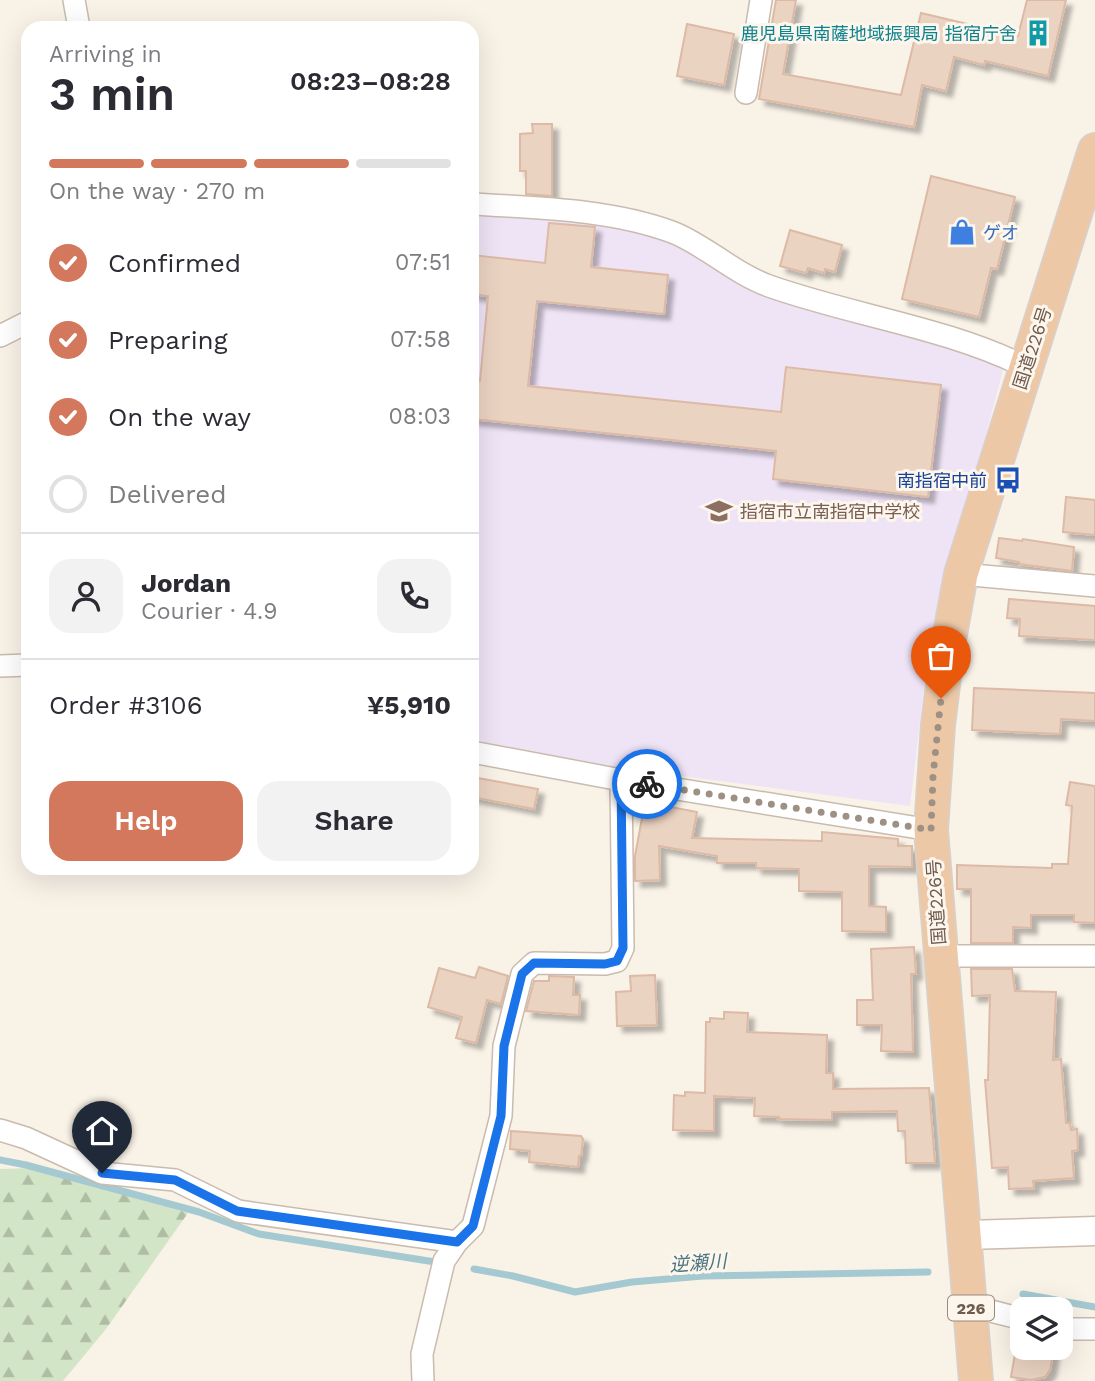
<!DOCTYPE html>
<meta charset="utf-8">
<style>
:root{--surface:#fff;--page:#f2f2f3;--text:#2b2b33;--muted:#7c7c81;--line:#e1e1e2;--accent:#d3785c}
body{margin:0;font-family:"Work Sans","Noto Sans JP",sans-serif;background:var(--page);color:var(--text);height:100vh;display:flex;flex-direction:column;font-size:26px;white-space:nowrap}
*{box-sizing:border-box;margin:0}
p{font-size:23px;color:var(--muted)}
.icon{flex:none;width:38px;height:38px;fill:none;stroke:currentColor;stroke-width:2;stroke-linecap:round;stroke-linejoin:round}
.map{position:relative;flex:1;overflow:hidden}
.side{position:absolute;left:21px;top:21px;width:458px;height:854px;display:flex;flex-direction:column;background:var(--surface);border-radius:21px;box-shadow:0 7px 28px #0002}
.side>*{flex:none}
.tools{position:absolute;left:1010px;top:1297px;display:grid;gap:14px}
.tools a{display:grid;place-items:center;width:63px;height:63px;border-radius:14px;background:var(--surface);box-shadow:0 7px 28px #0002;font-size:35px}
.pin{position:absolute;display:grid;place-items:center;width:60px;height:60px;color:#fff;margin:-72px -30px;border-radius:50% 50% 50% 0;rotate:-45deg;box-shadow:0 0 7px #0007}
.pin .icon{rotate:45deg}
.courier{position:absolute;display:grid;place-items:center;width:70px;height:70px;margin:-35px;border:5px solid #1a73e8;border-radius:50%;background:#fff;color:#222;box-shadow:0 2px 9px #0007}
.overview em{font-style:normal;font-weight:600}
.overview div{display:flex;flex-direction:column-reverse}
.overview{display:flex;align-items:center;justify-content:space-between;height:119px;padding:0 28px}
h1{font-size:46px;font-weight:600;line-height:52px}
.bar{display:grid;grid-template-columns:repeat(4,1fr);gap:10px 7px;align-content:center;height:84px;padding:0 28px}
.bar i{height:9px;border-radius:5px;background:var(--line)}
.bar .active{background:var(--accent)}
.bar p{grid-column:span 4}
.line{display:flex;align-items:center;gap:18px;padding:0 28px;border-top:2px solid var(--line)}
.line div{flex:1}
.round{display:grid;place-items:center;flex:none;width:74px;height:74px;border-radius:21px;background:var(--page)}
ol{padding:0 28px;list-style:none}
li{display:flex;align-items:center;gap:21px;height:77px}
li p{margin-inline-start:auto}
li .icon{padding:7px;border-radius:50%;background:var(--accent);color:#fff;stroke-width:4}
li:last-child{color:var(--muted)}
li i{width:38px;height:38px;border:4px solid var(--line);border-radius:50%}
.primary-button{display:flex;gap:14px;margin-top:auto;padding:14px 28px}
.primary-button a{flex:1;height:80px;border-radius:21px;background:var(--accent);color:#fff;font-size:28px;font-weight:600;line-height:80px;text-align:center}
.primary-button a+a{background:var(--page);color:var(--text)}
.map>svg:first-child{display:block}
.education{fill:#efe3f6}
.forest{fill:url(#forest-firs)}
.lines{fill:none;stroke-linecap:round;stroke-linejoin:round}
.stream{stroke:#a5c9d1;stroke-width:7}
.building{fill:#ebd3c2;stroke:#dcbaa5;stroke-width:2;filter:url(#shadow)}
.minor-casing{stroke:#c9bbae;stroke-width:24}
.secondary-casing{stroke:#ccbbad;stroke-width:31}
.trunk-casing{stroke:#d7d1ce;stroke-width:36}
.minor{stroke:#fff;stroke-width:21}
.secondary{stroke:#fff;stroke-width:28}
.trunk{stroke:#edc8a7;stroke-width:33}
.done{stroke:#9f9084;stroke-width:7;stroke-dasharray:0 12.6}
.route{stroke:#1a73e8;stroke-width:9}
.labels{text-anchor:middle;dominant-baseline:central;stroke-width:6;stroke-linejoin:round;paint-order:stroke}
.shield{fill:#fdf6ed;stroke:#9a8a7e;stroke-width:2}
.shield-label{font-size:16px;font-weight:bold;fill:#6f5b4f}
.culture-label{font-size:18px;fill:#0d838f;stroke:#fdf6ed;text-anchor:end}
.shop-label{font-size:18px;fill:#366cbe;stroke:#fdf6ed;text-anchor:start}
.street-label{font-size:18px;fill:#6f5b4f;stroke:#fdf6ed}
.transit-label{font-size:18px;fill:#164399;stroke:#fdf6ed;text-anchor:end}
.education-label{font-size:18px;fill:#785e54;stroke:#fdf6ed;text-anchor:start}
.water-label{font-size:19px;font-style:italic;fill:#4c7680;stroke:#fdf6ed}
</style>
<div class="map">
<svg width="1095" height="1381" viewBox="0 0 1095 1381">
<defs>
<pattern id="forest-firs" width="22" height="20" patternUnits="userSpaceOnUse" patternTransform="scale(1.75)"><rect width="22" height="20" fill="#d3e5c7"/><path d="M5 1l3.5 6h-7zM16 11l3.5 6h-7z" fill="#afbda4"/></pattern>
<filter id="shadow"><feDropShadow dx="6" dy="6" stdDeviation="2" flood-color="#0004"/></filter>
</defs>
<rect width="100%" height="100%" fill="#f9f2e7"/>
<path class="education" d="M 473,215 L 532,216 L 595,224 L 674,242 L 965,351 L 1003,370 L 928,653 L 910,806 L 605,766 L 473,740 Z"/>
<path class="forest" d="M 30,1168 L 188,1213 L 106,1329 L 63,1381 L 0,1381 L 0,1169 Z"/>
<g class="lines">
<path class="stream" d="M 0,1160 L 26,1165 L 199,1212 L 259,1234 L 435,1262
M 474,1269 L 513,1276 L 575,1292 L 632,1282 L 703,1276 L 928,1272
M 1023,1294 L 1095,1307"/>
</g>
<path class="building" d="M 776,0 L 796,0 L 783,74 L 901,95 L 921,13 L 1018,36 L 1027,0 L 1066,0 L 1048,76 L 985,61 L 984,65 L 954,57 L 946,91 L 922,85 L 914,127 L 759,99 Z
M 687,24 L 734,34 L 724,85 L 677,76 Z
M 532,124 L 552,124 L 552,196 L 526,194 L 526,171 L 520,171 L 520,134 L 533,133 Z
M 931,176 L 1015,197 L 997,269 L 991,268 L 979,317 L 902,299 Z
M 549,223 L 595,227 L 591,267 L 668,275 L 664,314 L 537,301 L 528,386 L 781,412 L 786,367 L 941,385 L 928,497 L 773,479 L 776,451 L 472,419 L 472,380 L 480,381 L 488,296 L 472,294 L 472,255 L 545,263 Z
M 790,230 L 842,245 L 835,272 L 825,269 L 824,273 L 808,268 L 806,273 L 780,266 Z
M 1066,497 L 1095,500 L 1095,535 L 1063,532 Z
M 999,538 L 1022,541 L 1023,539 L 1074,547 L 1072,571 L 1019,564 L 1019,562 L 996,558 Z
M 1009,599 L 1095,606 L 1095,640 L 1019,636 L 1020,619 L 1007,618 Z
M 974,688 L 1095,693 L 1095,721 L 1061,719 L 1060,734 L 972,730 Z
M 472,777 L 538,789 L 534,809 L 472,797 Z
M 1070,782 L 1095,786 L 1095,923 L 1074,922 L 1074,915 L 1031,915 L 1031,928 L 1013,927 L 1013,943 L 971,943 L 971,889 L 957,889 L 957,865 L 1052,868 L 1052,864 L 1068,864 L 1072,806 L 1066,805 Z
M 645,802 L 697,812 L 692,838 L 822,841 L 822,832 L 898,839 L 898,846 L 912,846 L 912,867 L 869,866 L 869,906 L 886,907 L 886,932 L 842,931 L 842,892 L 799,891 L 799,869 L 756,868 L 756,863 L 717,863 L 717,856 L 659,846 L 660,880 L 635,881 L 635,856 Z
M 914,947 L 916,974 L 911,974 L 913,1052 L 881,1051 L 882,1025 L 857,1025 L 857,1000 L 873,1000 L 871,949 Z
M 479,967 L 508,976 L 501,1004 L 487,1000 L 476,1043 L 456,1038 L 462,1017 L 428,1007 L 439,968 L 475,978 Z
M 971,969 L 1012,969 L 1015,991 L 1056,992 L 1053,1060 L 1061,1059 L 1066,1123 L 1070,1123 L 1071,1130 L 1077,1129 L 1078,1150 L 1072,1151 L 1074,1178 L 1033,1181 L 1034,1188 L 1009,1189 L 1008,1167 L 992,1168 L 985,1080 L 988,1080 L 990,995 L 972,996 Z
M 655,975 L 657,1025 L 617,1026 L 616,992 L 631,991 L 630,976 Z
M 549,976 L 574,977 L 573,995 L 580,995 L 579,1015 L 526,1011 L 534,981 L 549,981 Z
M 724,1012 L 748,1013 L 747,1032 L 827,1035 L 826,1073 L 833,1073 L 833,1089 L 929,1088 L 935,1163 L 906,1163 L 905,1131 L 898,1131 L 897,1111 L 832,1112 L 832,1120 L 778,1119 L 779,1117 L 754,1116 L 755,1098 L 714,1096 L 714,1131 L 673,1130 L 674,1095 L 685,1096 L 685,1092 L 705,1093 L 706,1022 L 710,1022 L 710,1018 L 724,1019 Z
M 511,1131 L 581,1136 L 583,1139 L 581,1156 L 579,1156 L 578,1167 L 529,1162 L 530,1151 L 510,1149 Z
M 1016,1348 L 1054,1348 L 1050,1370 L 1045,1377 L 1031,1380 L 1011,1377 Z"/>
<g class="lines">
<g class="minor-casing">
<path id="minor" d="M 74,0 L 79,28
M 746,93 L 761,0
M 472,204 C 538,208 609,209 672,232 C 704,244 733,273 769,286 C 854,316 945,327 1026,367
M 0,336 L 28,322
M 961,574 L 1095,586
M 0,666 L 28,665
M 472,752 L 621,780 L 931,830
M 940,956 L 1095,956
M 0,1130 L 26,1138 L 102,1173 L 175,1180 L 238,1211 L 457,1242
M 971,1306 L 1022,1319
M 1060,1329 L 1095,1329
M 423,1381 L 422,1354 L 444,1261 L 457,1242 L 473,1226 L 501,1116 L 504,1046 L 522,974 L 534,963 L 605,964 L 617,961 L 623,948 L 621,780"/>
</g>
<g class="secondary-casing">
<path id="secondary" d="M 966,1235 L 1095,1231"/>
</g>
<g class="trunk-casing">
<path id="trunk" d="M 976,1381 L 931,830 L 938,725 L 948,645 L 961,574 L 1095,150"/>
</g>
<use href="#minor" class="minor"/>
<use href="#secondary" class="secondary"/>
<use href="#trunk" class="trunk"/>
</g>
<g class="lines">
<path class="done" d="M 647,784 L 931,830 L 933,776 L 941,698"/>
<path class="route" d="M 102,1173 L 175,1180 L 237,1211 L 457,1242 L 473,1226 L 501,1116 L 504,1046 L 522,974 L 534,963 L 605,964 L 617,961 L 623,948 L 621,780 L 647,784"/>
</g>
<defs>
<g id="building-bare" transform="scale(2.1)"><path d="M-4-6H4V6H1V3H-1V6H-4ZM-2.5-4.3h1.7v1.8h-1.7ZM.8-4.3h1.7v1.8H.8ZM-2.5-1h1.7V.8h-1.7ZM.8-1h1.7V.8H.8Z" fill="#0f9aa8" stroke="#fdf6ed" stroke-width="2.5" paint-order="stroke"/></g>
<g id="shop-bare" transform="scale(2.1)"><path d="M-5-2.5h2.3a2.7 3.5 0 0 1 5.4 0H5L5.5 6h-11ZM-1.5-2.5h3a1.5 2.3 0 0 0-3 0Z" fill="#3f7fe0" stroke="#fdf6ed" stroke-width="2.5" paint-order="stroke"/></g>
<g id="bus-bare" transform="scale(2.1)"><path d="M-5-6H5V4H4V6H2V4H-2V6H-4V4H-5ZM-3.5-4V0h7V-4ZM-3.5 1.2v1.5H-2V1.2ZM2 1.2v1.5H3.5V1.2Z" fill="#1a4fb4" stroke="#fdf6ed" stroke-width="2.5" paint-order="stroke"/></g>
<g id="school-bare" transform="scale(2.1)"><path d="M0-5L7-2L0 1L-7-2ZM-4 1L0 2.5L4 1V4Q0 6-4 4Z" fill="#8d6e63" stroke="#fdf6ed" stroke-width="2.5" paint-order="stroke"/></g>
</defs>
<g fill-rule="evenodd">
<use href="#building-bare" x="1038" y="33"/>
<use href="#shop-bare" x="962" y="232"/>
<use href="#bus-bare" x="1008" y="480"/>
<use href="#school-bare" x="719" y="511"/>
</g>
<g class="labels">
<rect class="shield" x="948" y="1295.5" width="46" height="25" rx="5"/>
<g class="shield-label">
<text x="971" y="1308">226</text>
</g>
<g class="culture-label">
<text x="1017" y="33">鹿児島県南薩地域振興局 指宿庁舍</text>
</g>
<g class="shop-label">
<text x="983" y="232">ゲオ</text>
</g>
<g class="street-label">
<text transform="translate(1032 348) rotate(-72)">国道226号</text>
<text transform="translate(936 902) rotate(-94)">国道226号</text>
</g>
<g class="transit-label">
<text x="987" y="480">南指宿中前</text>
</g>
<g class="education-label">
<text x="740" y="511">指宿市立南指宿中学校</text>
</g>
<g class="water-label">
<text transform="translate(698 1263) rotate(-4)">逆瀬川</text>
</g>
</g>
</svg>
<div class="tools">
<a><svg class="icon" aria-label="layers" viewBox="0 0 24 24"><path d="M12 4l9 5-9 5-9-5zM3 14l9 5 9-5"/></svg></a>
</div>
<div class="pin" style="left:941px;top:698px;background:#ea580c"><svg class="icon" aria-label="bag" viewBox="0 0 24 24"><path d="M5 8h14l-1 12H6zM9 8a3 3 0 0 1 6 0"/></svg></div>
<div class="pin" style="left:102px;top:1173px;background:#1f2937"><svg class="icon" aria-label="home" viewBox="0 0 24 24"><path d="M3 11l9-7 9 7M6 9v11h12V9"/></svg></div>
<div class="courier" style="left:647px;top:784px"><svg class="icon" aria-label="bike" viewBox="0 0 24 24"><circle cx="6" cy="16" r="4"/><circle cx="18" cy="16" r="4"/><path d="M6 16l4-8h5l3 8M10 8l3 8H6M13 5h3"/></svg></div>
<section class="side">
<div class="overview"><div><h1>3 min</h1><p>Arriving in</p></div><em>08:23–08:28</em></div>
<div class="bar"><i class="active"></i><i class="active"></i><i class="active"></i><i></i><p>On the way · 270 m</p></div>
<ol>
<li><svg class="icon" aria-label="check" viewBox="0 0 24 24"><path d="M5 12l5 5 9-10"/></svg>Confirmed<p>07:51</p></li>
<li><svg class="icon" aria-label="check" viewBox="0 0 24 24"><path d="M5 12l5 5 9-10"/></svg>Preparing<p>07:58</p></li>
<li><svg class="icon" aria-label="check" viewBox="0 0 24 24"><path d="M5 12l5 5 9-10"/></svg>On the way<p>08:03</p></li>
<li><i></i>Delivered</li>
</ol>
<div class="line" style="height:126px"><a class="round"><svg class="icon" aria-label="person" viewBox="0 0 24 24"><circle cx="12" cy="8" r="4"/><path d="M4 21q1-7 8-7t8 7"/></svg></a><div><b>Jordan</b><p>Courier · 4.9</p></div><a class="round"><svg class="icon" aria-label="phone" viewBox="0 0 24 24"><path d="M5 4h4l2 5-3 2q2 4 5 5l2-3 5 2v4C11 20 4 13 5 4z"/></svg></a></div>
<div class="line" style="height:91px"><div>Order #3106</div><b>¥5,910</b></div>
<div class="primary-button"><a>Help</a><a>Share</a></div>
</section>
</div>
